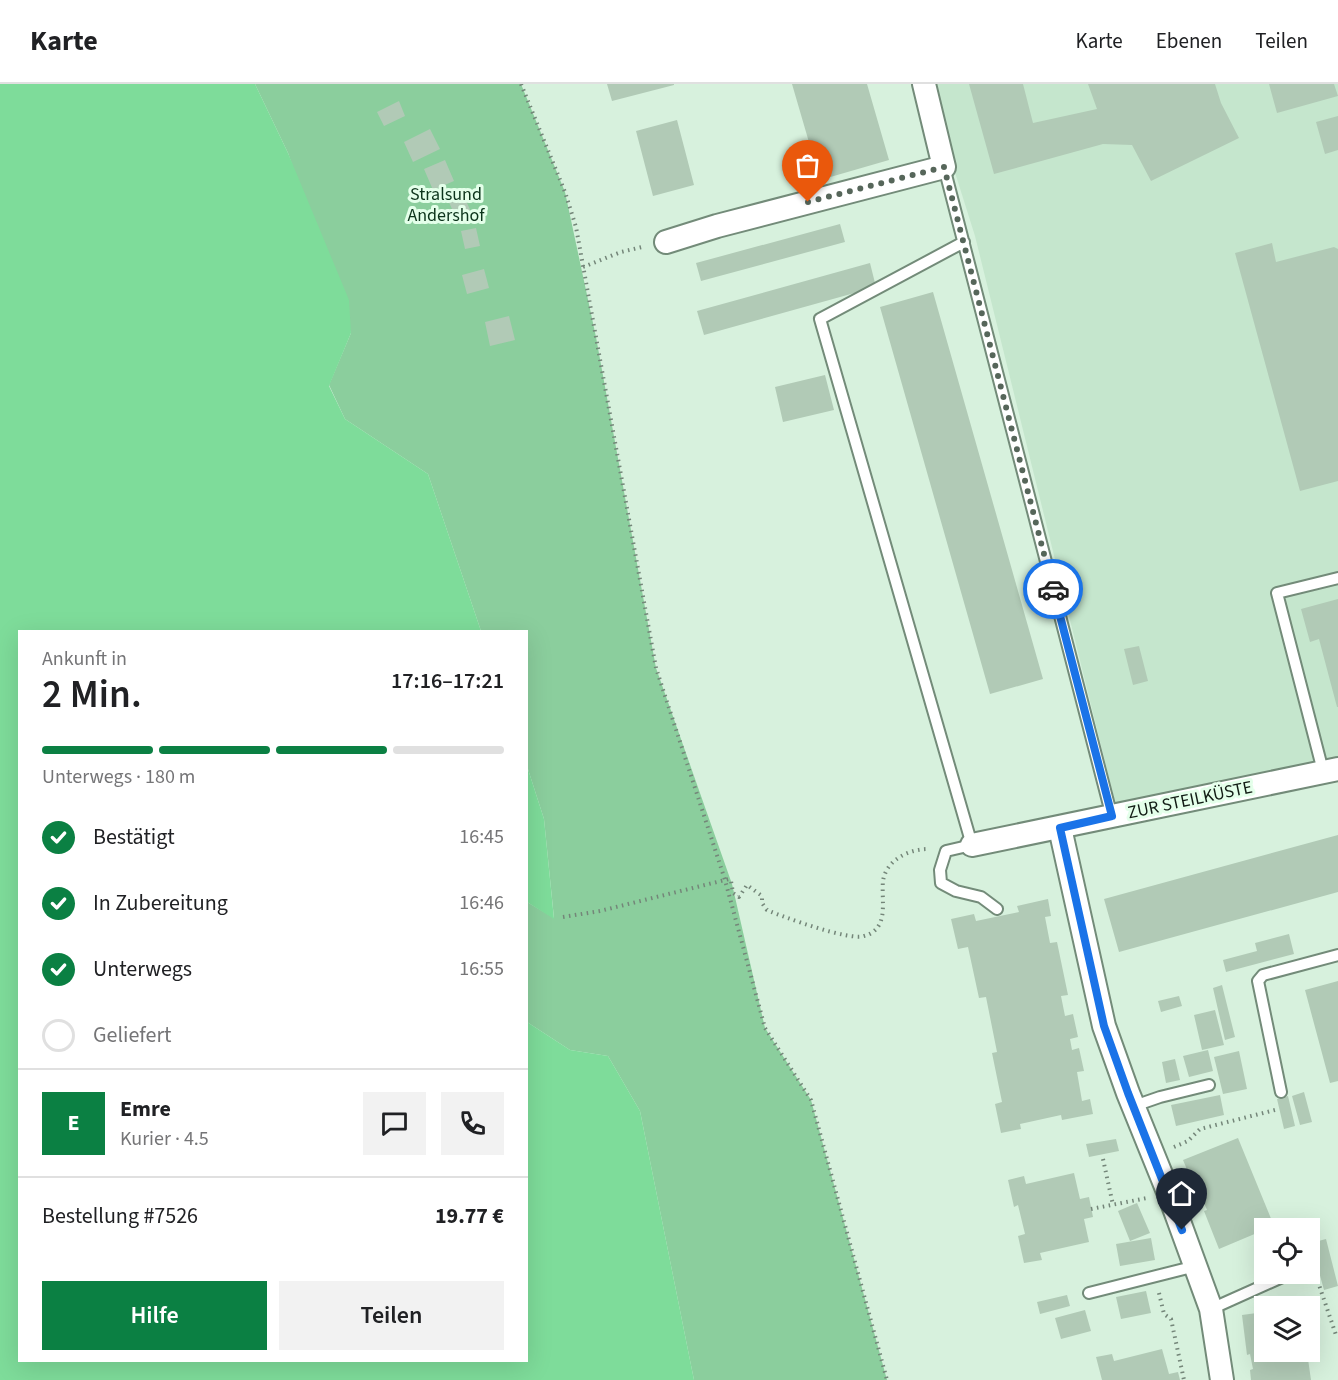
<!DOCTYPE html>
<html lang="de">
<meta charset="utf-8">
<style>
:root{--surface:#fff;--page:#f2f2f2;--text:#202124;--muted:#757577;--line:#e0e0e0;--accent:#0b8043}
body{margin:0;font-family:"Source Sans 3",sans-serif;background:var(--page);color:var(--text);height:100vh;display:flex;flex-direction:column;font-size:22px;white-space:nowrap}
*{box-sizing:border-box;margin:0}
p{font-size:20px;color:var(--muted)}
.icon{flex:none;width:33px;height:33px;fill:none;stroke:currentColor;stroke-width:2;stroke-linecap:round;stroke-linejoin:round}
.map{position:relative;flex:1;overflow:hidden}
.details{position:absolute;left:18px;top:546px;width:510px;height:732px;display:flex;flex-direction:column;background:var(--surface);border-radius:0px;box-shadow:0 6px 24px #0002}
.details>*{flex:none}
.controls{position:absolute;left:1254px;top:1134px;display:grid;gap:12px}
.controls a{display:grid;place-items:center;width:66px;height:66px;border-radius:0px;background:var(--surface);box-shadow:0 6px 24px #0002;font-size:30px}
.pin{position:absolute;display:grid;place-items:center;width:51px;height:51px;color:#fff;margin:-62px -26px;border-radius:50% 50% 50% 0;rotate:-45deg;box-shadow:0 0 6px #0007}
.pin .icon{rotate:45deg}
.courier{position:absolute;display:grid;place-items:center;width:60px;height:60px;margin:-30px;border:4px solid #1a73e8;border-radius:50%;background:#fff;color:#222;box-shadow:0 2px 8px #0007}
.overview em{font-style:normal;font-weight:600}
.overview div{display:flex;flex-direction:column-reverse}
.overview{display:flex;align-items:center;justify-content:space-between;height:102px;padding:0 24px}
h1{font-size:39px;font-weight:600;line-height:45px}
.bar{display:grid;grid-template-columns:repeat(4,1fr);gap:9px 6px;align-content:center;height:72px;padding:0 24px}
.bar i{height:8px;border-radius:4px;background:var(--line)}
.bar .on{background:var(--accent)}
.bar p{grid-column:span 4}
.line{display:flex;align-items:center;gap:15px;padding:0 24px;border-top:2px solid var(--line)}
.line div{flex:1}
.round{display:grid;place-items:center;flex:none;width:63px;height:63px;border-radius:0px;background:var(--page)}
ol{padding:0 24px;list-style:none}
li{display:flex;align-items:center;gap:18px;height:66px}
li p{margin-inline-start:auto}
li .icon{padding:6px;border-radius:50%;background:var(--accent);color:#fff;stroke-width:4}
li:last-child{color:var(--muted)}
li i{width:33px;height:33px;border:3px solid var(--line);border-radius:50%}
.cta{display:flex;gap:12px;margin-top:auto;padding:12px 24px}
.cta a{flex:1;height:69px;border-radius:0px;background:var(--accent);color:#fff;font-size:24px;font-weight:600;line-height:69px;text-align:center}
.cta a+a{background:var(--page);color:var(--text)}
header{display:flex;align-items:center;gap:36px;box-sizing:border-box;height:84px;padding:0 30px;background:var(--surface);border-bottom:2px solid var(--line)}
header strong{font-size:28px}
nav{display:flex;gap:33px;margin-inline-start:auto;font-size:21px}
.map>svg:first-child{display:block}
.built{fill:#c5e6cd}
.green{fill:#8bce9d}
.water{fill:#7edc9a}
.building{fill:#b1cab6}
.lines{fill:none;stroke-linecap:round;stroke-linejoin:round}
.service-casing{stroke:#738b79;stroke-width:14}
.minor-casing{stroke:#738b79;stroke-width:26}
.path{stroke:#748679;stroke-width:4;stroke-dasharray:1.5 4.5;stroke-linecap:butt}
.service{stroke:#fff;stroke-width:10}
.minor{stroke:#fff;stroke-width:22}
.done{stroke:#56665a;stroke-width:6;stroke-dasharray:0 10.8}
.route{stroke:#1a73e8;stroke-width:8}
.labels{text-anchor:middle;dominant-baseline:central;stroke-width:6;stroke-linejoin:round;paint-order:stroke}
.park-label{font-size:18px;fill:#0c341b;stroke:#e4ffea}
.street-label{font-size:18px;fill:#111b14;stroke:#e4ffea}
</style>
<header>
<strong>Karte</strong>
<nav><a>Karte</a><a>Ebenen</a><a>Teilen</a></nav>
</header>
<div class="map">
<svg width="1338" height="1296" viewBox="0 0 1338 1296">
<rect width="100%" height="100%" fill="#d7f1dd"/>
<path class="built" d="M 932,0 L 1338,0 L 1338,675 L 1116,722 L 975,152 L 952,79 Z"/>
<path class="green" d="M 255,0 L 521,0 L 565,108 L 596,253 L 656,584 L 732,800 L 765,944 L 811,1016 L 887,1296 L 694,1296 L 640,1027 L 608,972 L 570,966 L 527,938 L 527,818 L 554,834 L 544,735 L 527,682 L 526,548 L 481,547 L 428,390 L 345,335 L 329,301 L 351,249 L 288,69 Z"/>
<path class="water" d="M 0,0 L 255,0 L 288,69 L 349,216 L 351,249 L 329,302 L 345,335 L 428,390 L 481,547 L 20,548 L 20,1276 L 526,1276 L 527,938 L 570,966 L 608,972 L 640,1027 L 694,1296 L 0,1296 Z
M 527,682 L 544,735 L 554,835 L 527,818 Z"/>
<path class="building" d="M 607,0 L 674,0 L 674,1 L 612,17 Z
M 792,0 L 867,0 L 889,76 L 820,96 Z
M 969,0 L 1023,0 L 1033,39 L 1097,25 L 1088,0 L 1215,0 L 1221,19 L 1239,54 L 1151,97 L 1132,61 L 1103,60 L 994,90 Z
M 1269,0 L 1334,0 L 1338,12 L 1277,29 Z
M 399,17 L 405,32 L 384,42 L 377,28 Z
M 1338,32 L 1338,66 L 1325,70 L 1316,38 Z
M 677,36 L 694,101 L 653,112 L 636,47 Z
M 430,45 L 440,65 L 413,78 L 404,58 Z
M 445,76 L 454,97 L 433,106 L 424,85 Z
M 462,108 L 472,130 L 457,136 L 447,114 Z
M 840,140 L 845,158 L 701,197 L 696,179 Z
M 476,144 L 480,162 L 465,165 L 461,147 Z
M 1272,159 L 1276,178 L 1334,163 L 1338,165 L 1338,397 L 1300,407 L 1235,169 Z
M 870,179 L 876,203 L 704,251 L 697,227 Z
M 484,185 L 489,204 L 467,210 L 462,191 Z
M 933,208 L 1043,595 L 990,610 L 880,223 Z
M 509,232 L 515,256 L 490,262 L 485,238 Z
M 825,291 L 834,326 L 783,338 L 775,303 Z
M 1338,515 L 1338,623 L 1337,623 L 1319,555 L 1310,558 L 1301,525 Z
M 1139,562 L 1148,597 L 1133,601 L 1124,565 Z
M 1338,751 L 1338,808 L 1119,868 L 1104,815 Z
M 1048,815 L 1051,832 L 1045,833 L 1050,859 L 1057,858 L 1068,911 L 1061,912 L 1065,932 L 1073,930 L 1078,953 L 1070,955 L 1072,966 L 1079,964 L 1084,987 L 1077,988 L 1082,1017 L 1090,1015 L 1093,1030 L 1062,1036 L 1061,1031 L 1020,1040 L 1021,1045 L 1001,1049 L 995,1020 L 1002,1018 L 992,969 L 997,968 L 986,913 L 979,914 L 968,863 L 958,865 L 951,835 L 974,830 L 976,837 L 1019,828 L 1017,822 Z
M 1289,850 L 1294,870 L 1226,888 L 1223,876 L 1257,867 L 1255,859 Z
M 1338,897 L 1338,997 L 1330,999 L 1305,906 Z
M 1222,901 L 1235,953 L 1225,956 L 1213,904 Z
M 1179,912 L 1182,922 L 1161,928 L 1158,917 Z
M 1215,926 L 1224,961 L 1202,966 L 1194,931 Z
M 1208,966 L 1213,987 L 1189,993 L 1183,972 Z
M 1239,967 L 1247,1005 L 1223,1010 L 1214,973 Z
M 1175,975 L 1180,996 L 1166,999 L 1162,978 Z
M 1304,1008 L 1312,1038 L 1300,1041 L 1292,1012 Z
M 1220,1011 L 1224,1031 L 1176,1042 L 1171,1021 Z
M 1288,1012 L 1295,1042 L 1284,1045 L 1277,1015 Z
M 1238,1054 L 1274,1142 L 1264,1144 L 1264,1146 L 1219,1165 L 1204,1127 L 1207,1126 L 1201,1112 L 1199,1114 L 1183,1076 Z
M 1116,1055 L 1119,1067 L 1089,1073 L 1086,1060 Z
M 1074,1089 L 1080,1115 L 1089,1113 L 1093,1133 L 1084,1135 L 1089,1158 L 1040,1169 L 1042,1176 L 1024,1179 L 1018,1152 L 1025,1150 L 1018,1121 L 1014,1123 L 1008,1096 L 1024,1092 L 1026,1100 Z
M 1137,1119 L 1150,1149 L 1130,1157 L 1118,1127 Z
M 1151,1154 L 1155,1176 L 1120,1182 L 1116,1160 Z
M 1326,1155 L 1338,1202 L 1324,1206 L 1311,1159 Z
M 1146,1207 L 1151,1229 L 1121,1235 L 1116,1213 Z
M 1067,1211 L 1070,1222 L 1040,1230 L 1037,1218 Z
M 1085,1226 L 1091,1247 L 1061,1255 L 1055,1234 Z
M 1264,1228 L 1264,1268 L 1307,1268 L 1311,1296 L 1251,1296 L 1250,1286 L 1253,1285 L 1250,1270 L 1247,1271 L 1242,1231 Z
M 1162,1265 L 1169,1290 L 1178,1288 L 1180,1296 L 1102,1296 L 1096,1273 L 1112,1270 L 1114,1277 Z"/>
<g class="lines">
<g class="service-casing">
<path id="service" d="M 944,83 L 1112,733
M 964,158 L 820,235 L 972,761 L 946,767 L 940,786 L 941,799 L 956,807 L 981,813 L 997,825
M 1323,687 L 1277,509 L 1338,494
M 1281,1008 L 1258,897 L 1263,891 L 1338,871
M 1134,1022 L 1160,1013 L 1209,1001
M 1089,1209 L 1196,1182
M 1211,1225 L 1289,1190"/>
</g>
<g class="minor-casing">
<path id="minor" d="M 666,158 L 717,142 L 944,83 L 924,0
M 1060,744 L 1104,942 L 1128,1009 L 1169,1110 L 1211,1225 L 1222,1296
M 972,761 L 1338,685"/>
</g>
<path class="path" d="M 521,0 L 565,108 L 576,143 L 656,584 L 725,796 L 765,944 L 811,1016 L 887,1296
M 583,183 L 621,168 L 642,163
M 563,833 L 600,827 L 729,795 L 731,797 L 733,809 L 739,813 L 747,801 L 762,812 L 762,819 L 767,826 C 783,833 849,857 864,852 C 890,845 881,817 883,797 C 886,776 909,765 928,765
M 1174,1063 L 1188,1057 L 1200,1045 L 1275,1026
M 1103,1075 L 1113,1121
M 1091,1125 L 1147,1114
M 1310,1188 L 1317,1195 L 1336,1251
M 1159,1209 L 1164,1230 L 1171,1235 L 1184,1296"/>
<use href="#service" class="service"/>
<use href="#minor" class="minor"/>
</g>
<g class="lines">
<path class="done" d="M 808,118 L 944,83 L 1053,505"/>
<path class="route" d="M 1053,505 L 1112,732 L 1060,744 L 1104,942 L 1128,1009 L 1182,1146"/>
</g>
<g class="labels">
<g class="park-label">
<text x="446" y="110">Stralsund<tspan x="446" dy="21">Andershof</tspan></text>
</g>
<g class="street-label">
<text transform="translate(1190 716) rotate(-12)">ZUR STEILKÜSTE</text>
</g>
</g>
</svg>
<div class="controls">
<a><svg class="icon" aria-label="locate" viewBox="0 0 24 24"><circle cx="12" cy="12" r="6"/><path d="M12 2v4M12 18v4M2 12h4M18 12h4"/></svg></a>
<a><svg class="icon" aria-label="layers" viewBox="0 0 24 24"><path d="M12 4l9 5-9 5-9-5zM3 14l9 5 9-5"/></svg></a>
</div>
<div class="pin" style="left:808px;top:118px;background:#ea580c"><svg class="icon" aria-label="bag" viewBox="0 0 24 24"><path d="M5 8h14l-1 12H6zM9 8a3 3 0 0 1 6 0"/></svg></div>
<div class="pin" style="left:1182px;top:1146px;background:#1f2937"><svg class="icon" aria-label="home" viewBox="0 0 24 24"><path d="M3 11l9-7 9 7M6 9v11h12V9"/></svg></div>
<div class="courier" style="left:1053px;top:505px"><svg class="icon" aria-label="car" viewBox="0 0 24 24"><path d="M5 17H2v-5l4-1 3-4h7l3 4 3 1v5h-3M9 17h6M6 11h13"/><circle cx="7" cy="17" r="2"/><circle cx="17" cy="17" r="2"/></svg></div>
<section class="details">
<div class="overview"><div><h1>2 Min.</h1><p>Ankunft in</p></div><em>17:16–17:21</em></div>
<div class="bar"><i class="on"></i><i class="on"></i><i class="on"></i><i></i><p>Unterwegs · 180 m</p></div>
<ol>
<li><svg class="icon" aria-label="check" viewBox="0 0 24 24"><path d="M5 12l5 5 9-10"/></svg>Bestätigt<p>16:45</p></li>
<li><svg class="icon" aria-label="check" viewBox="0 0 24 24"><path d="M5 12l5 5 9-10"/></svg>In Zubereitung<p>16:46</p></li>
<li><svg class="icon" aria-label="check" viewBox="0 0 24 24"><path d="M5 12l5 5 9-10"/></svg>Unterwegs<p>16:55</p></li>
<li><i></i>Geliefert</li>
</ol>
<div class="line" style="height:108px"><b class="round" style="background:var(--accent);color:#fff">E</b><div><b>Emre</b><p>Kurier · 4.5</p></div><a class="round"><svg class="icon" aria-label="chat" viewBox="0 0 24 24"><path d="M4 5h16v11H9l-5 4z"/></svg></a><a class="round"><svg class="icon" aria-label="phone" viewBox="0 0 24 24"><path d="M5 4h4l2 5-3 2q2 4 5 5l2-3 5 2v4C11 20 4 13 5 4z"/></svg></a></div>
<div class="line" style="height:78px"><div>Bestellung #7526</div><b>19.77 €</b></div>
<div class="cta"><a>Hilfe</a><a>Teilen</a></div>
</section>
</div>
